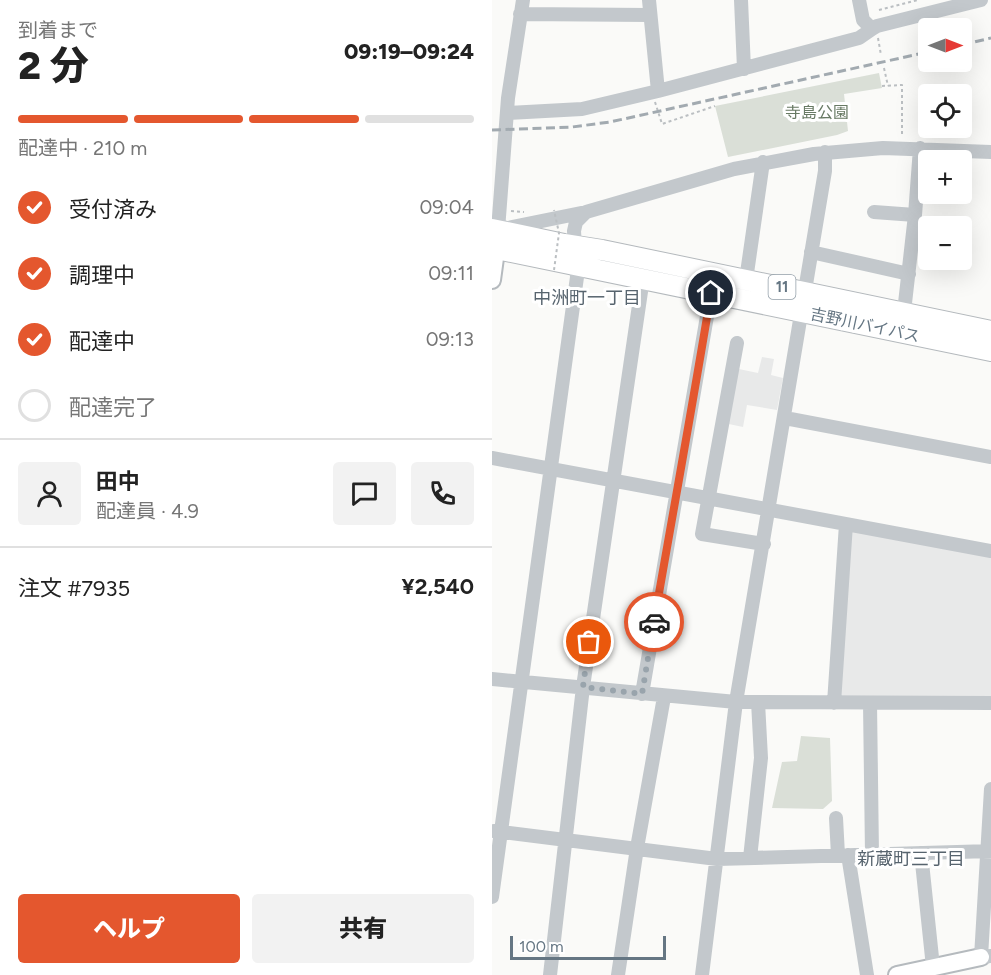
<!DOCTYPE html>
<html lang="ja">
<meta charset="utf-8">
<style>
:root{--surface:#fff;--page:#f2f2f2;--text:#222;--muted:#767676;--line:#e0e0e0;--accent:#e4572e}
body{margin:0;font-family:Figtree,"Noto Sans JP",sans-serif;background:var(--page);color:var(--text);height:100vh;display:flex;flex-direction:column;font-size:22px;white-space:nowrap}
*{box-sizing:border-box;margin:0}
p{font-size:20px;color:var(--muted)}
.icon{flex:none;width:33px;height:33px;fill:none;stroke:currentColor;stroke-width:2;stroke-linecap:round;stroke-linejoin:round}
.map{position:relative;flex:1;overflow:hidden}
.sheet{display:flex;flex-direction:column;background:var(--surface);width:492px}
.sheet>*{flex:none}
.needle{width:39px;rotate:90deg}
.controls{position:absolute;left:426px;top:18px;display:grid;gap:12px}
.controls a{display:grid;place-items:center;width:54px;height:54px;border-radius:6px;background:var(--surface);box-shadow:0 6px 24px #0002;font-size:30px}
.scale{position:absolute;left:18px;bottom:15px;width:156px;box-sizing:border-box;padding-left:6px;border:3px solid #657683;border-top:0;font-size:16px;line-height:21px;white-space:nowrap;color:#657683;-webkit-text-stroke:4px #fff;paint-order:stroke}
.pin{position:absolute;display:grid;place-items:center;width:51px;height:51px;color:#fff;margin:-26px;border:3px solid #fff;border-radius:50%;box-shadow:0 2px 6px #0007}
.courier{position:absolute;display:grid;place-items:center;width:60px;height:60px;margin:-30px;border:4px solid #e4572e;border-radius:50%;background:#fff;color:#222;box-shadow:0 2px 8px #0007}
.head em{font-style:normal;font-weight:800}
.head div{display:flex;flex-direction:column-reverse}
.head{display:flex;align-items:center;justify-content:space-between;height:102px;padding:0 18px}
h1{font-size:39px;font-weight:800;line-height:45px}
.bar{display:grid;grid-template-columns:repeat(4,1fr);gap:9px 6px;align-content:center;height:72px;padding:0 18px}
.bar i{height:8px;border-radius:4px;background:var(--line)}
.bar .current{background:var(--accent)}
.bar p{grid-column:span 4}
.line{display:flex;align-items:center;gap:15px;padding:0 18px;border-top:2px solid var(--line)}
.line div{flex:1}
.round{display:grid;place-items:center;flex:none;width:63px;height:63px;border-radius:6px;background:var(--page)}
ol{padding:0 18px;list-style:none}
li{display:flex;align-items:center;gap:18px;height:66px}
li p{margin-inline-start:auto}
li .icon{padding:6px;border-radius:50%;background:var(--accent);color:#fff;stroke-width:4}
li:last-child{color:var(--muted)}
li i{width:33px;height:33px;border:3px solid var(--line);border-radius:50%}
.action{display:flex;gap:12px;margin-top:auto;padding:12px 18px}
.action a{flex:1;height:69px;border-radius:6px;background:var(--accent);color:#fff;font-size:24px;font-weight:800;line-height:69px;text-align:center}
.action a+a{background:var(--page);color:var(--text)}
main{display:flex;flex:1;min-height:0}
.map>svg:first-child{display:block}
.built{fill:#e8e9e9}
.green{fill:#dadfd7}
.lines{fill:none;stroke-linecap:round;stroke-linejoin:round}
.major-casing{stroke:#b5babe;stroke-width:20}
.highway-casing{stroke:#b4b9bd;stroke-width:22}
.path{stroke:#bbbfc2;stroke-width:2;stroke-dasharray:3 3;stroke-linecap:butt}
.minor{stroke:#c3c8cc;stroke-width:14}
.major{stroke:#fff;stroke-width:16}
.highway{stroke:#fff;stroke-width:20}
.rail{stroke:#a2aab0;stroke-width:3;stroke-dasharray:9 4.5;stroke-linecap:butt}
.path-bridge{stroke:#bbbfc2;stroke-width:2;stroke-dasharray:3 3;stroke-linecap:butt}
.done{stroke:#99a4ac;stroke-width:6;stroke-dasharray:0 10.8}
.route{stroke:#e4572e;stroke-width:8}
.labels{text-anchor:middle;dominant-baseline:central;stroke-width:6;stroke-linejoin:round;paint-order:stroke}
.shield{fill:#fff;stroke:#939fa8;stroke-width:1.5}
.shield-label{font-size:15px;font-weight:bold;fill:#657683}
.park-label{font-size:16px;fill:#687a64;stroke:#fff}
.street-label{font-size:16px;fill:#657683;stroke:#fff}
.neighbourhood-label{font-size:18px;fill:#57646e;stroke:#fff}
</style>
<main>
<section class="sheet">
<div class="head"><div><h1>2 分</h1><p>到着まで</p></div><em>09:19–09:24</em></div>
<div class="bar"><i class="current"></i><i class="current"></i><i class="current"></i><i></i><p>配達中 · 210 m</p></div>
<ol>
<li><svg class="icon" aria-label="check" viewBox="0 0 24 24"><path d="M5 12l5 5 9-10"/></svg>受付済み<p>09:04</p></li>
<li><svg class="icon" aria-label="check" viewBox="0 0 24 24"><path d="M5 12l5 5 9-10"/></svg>調理中<p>09:11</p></li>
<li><svg class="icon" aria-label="check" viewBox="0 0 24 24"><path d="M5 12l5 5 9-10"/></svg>配達中<p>09:13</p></li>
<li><i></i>配達完了</li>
</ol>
<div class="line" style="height:108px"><a class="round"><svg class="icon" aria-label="person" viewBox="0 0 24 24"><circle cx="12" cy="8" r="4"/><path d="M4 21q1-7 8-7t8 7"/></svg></a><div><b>田中</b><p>配達員 · 4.9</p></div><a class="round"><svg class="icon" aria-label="chat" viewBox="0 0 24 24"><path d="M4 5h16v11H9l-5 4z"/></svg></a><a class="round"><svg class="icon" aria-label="phone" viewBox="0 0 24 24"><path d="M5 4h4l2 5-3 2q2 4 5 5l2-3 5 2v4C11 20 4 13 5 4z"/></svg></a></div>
<div class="line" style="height:78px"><div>注文 #7935</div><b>¥2,540</b></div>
<div class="action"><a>ヘルプ</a><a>共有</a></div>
</section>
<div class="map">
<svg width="499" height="975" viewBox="0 0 499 975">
<rect width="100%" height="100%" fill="#fafaf8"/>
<path class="built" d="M 270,357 L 282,359 L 279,375 L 291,378 L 285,410 L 255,405 L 251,427 L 232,423 L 242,368 L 266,373 Z
M 359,528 L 499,552 L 499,703 L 346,700 Z"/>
<path class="green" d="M 387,73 L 390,88 L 352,94 L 356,131 L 345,135 L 236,157 L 223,106 Z
M 309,736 L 338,738 L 340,801 L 331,809 L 280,808 L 290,762 L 305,761 Z"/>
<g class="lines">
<g class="major-casing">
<path id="major" d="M 0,280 L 6,236
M 405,975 L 489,957"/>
</g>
<g class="highway-casing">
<path id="highway" d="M 0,229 L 72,244 L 110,250 L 499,331
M 0,248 L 499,351"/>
</g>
<path class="path" d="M 387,10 L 426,0
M 386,38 L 389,55
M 392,68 L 396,86
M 390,86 L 410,85 L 410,136
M 163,102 L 170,124 L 223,106
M 19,211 L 32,212"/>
<path class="minor" d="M 31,0 L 16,98 L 6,230 L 94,212 L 242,169 L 322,154 L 391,148 L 499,152
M 157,0 L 166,91
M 249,0 L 252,69
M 367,0 L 371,20 L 380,29 L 385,26 L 489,0
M 28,14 L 157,15
M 16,113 L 90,109 L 166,91 L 367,38 L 380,29
M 382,212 L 423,215
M 319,252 L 417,274
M 254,280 L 271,162
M 412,312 L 423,215 L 428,148
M 245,343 L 210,534 L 272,544
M 293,418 L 499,457
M 0,458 L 499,551
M 0,679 L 244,702 L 499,703
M 150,694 C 172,560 197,427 219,293
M 342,703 L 354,524
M 378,703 L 380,854
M 499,789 L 489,957 L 499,956
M 344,818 L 346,855
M 2,831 L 225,859 L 499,851
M 429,853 L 441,967
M 356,855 L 375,975
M 258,858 L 269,758 L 266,702
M 0,897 L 85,277 L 82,231 L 84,222 L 94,212
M 58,975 L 91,687 L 151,278
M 126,975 L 145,848 L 172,697
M 210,975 L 244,702 L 333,171 L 333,152"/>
<use href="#major" class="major"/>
<use href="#highway" class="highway"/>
<path class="rail" d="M 470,45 L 499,38
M 0,130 L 80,127 L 118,122 L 436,52"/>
<path class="path-bridge" d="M 62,270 L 67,233 L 62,210"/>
</g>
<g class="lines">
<path class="done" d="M 97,642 L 91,687 L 150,694 L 162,622"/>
<path class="route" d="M 162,622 C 181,512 201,403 219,293"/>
</g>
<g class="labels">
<rect class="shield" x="276.5" y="275" width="27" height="24" rx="4.5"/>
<g class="shield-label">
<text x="290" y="287">11</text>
</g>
<g class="park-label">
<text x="325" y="112">寺島公園</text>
</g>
<g class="street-label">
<text transform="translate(373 325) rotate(12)">吉野川バイパス</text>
</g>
<g class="neighbourhood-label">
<text x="95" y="298">中洲町一丁目</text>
<text x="419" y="859">新蔵町三丁目</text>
</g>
</g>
</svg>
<div class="controls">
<a><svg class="needle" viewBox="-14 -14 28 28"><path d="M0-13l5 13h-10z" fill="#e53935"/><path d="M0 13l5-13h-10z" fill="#767676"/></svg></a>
<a><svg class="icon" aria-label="locate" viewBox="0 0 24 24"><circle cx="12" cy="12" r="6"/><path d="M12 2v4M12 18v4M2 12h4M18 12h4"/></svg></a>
<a>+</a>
<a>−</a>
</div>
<div class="scale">100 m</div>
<div class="pin" style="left:97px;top:642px;background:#ea580c"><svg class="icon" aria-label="bag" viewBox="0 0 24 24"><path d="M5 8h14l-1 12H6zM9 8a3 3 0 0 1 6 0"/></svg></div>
<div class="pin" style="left:219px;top:293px;background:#1f2937"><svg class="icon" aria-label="home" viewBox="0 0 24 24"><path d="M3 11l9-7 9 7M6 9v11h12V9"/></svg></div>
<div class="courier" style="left:162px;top:622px"><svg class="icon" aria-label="car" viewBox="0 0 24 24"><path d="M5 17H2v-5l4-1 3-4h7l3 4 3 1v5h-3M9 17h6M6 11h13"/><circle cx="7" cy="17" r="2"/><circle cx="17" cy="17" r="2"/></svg></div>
</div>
</main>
